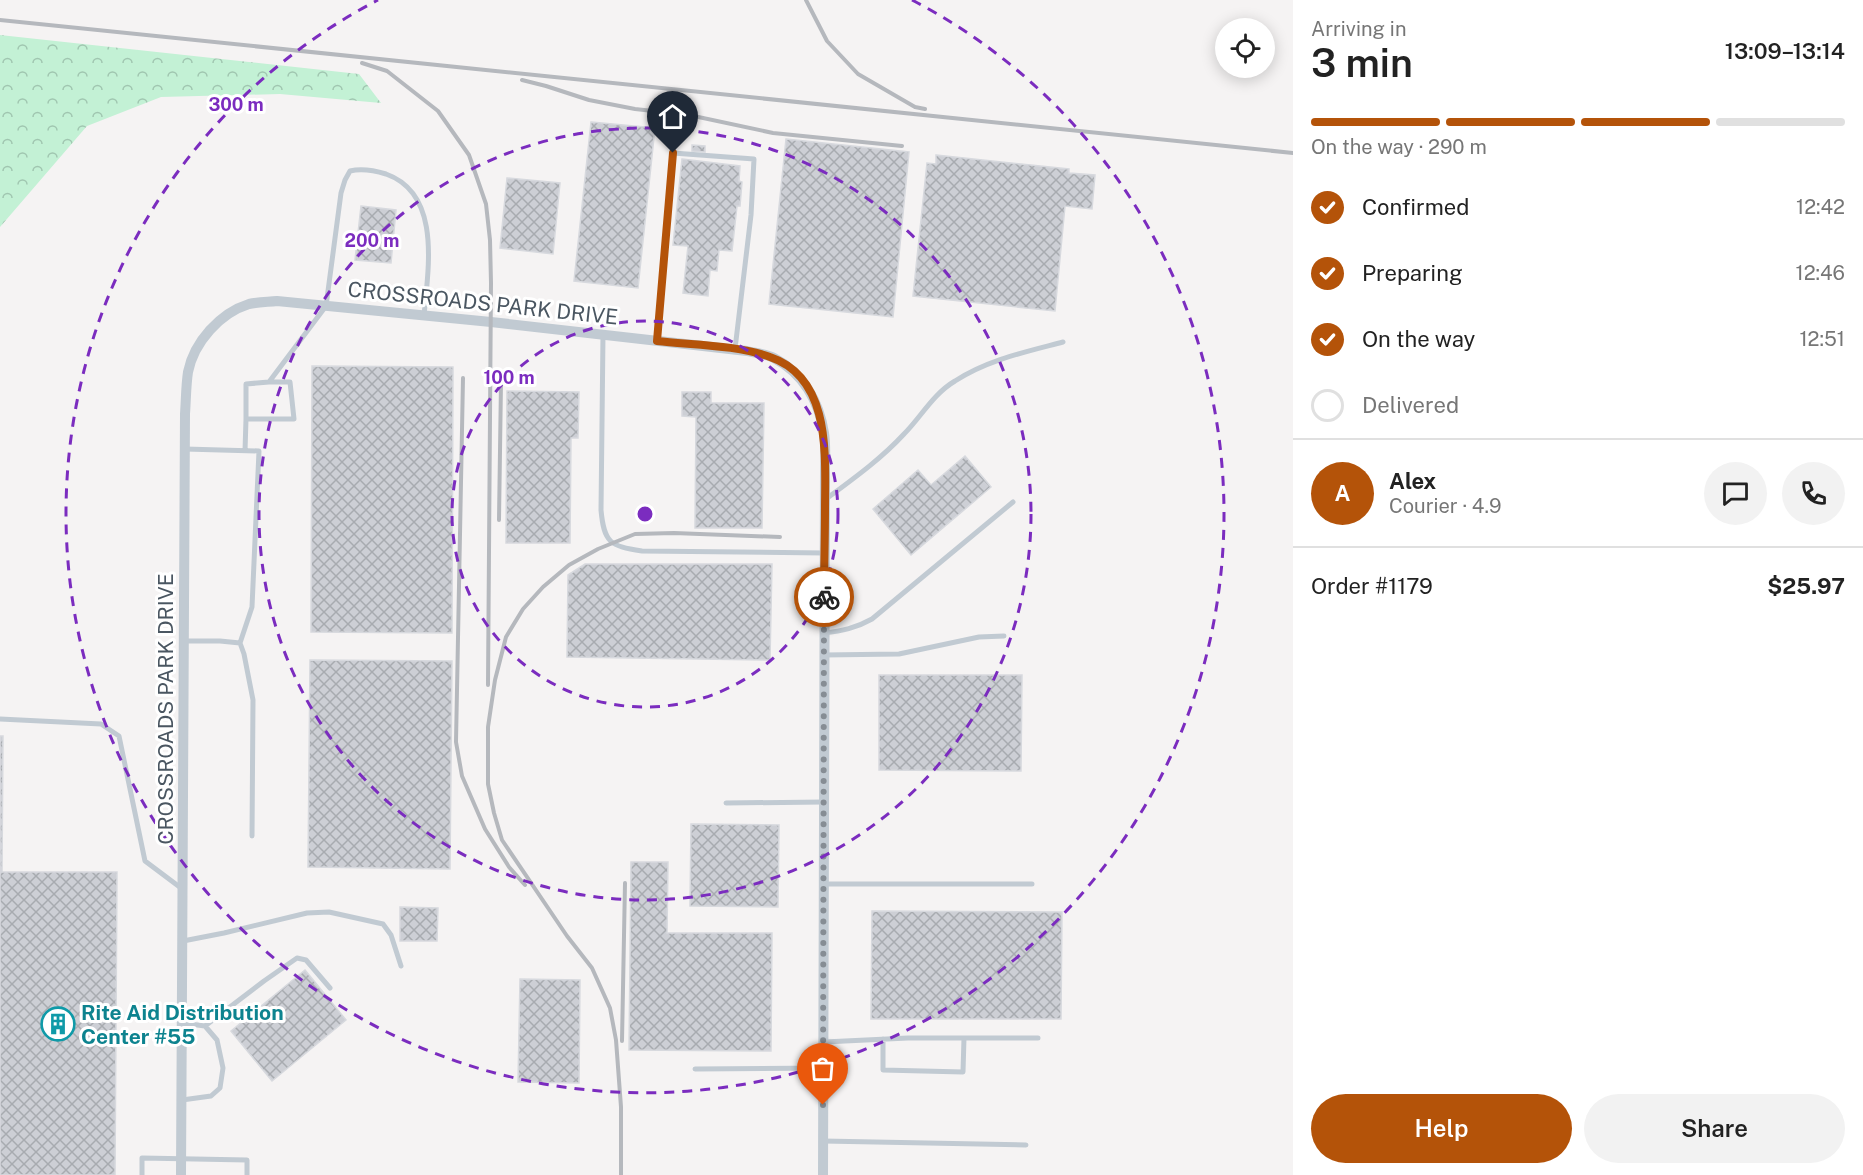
<!DOCTYPE html>
<meta charset="utf-8">
<style>
:root{--surface:#fff;--page:#f2f2f2;--text:#222;--muted:#767676;--line:#e0e0e0;--accent:#b45309}
body{margin:0;font-family:"Public Sans",sans-serif;background:var(--page);color:var(--text);height:100vh;display:flex;flex-direction:column;font-size:22px;white-space:nowrap}
*{box-sizing:border-box;margin:0}
p{font-size:20px;color:var(--muted)}
.icon{flex:none;width:33px;height:33px;fill:none;stroke:currentColor;stroke-width:2;stroke-linecap:round;stroke-linejoin:round}
.map{position:relative;flex:1;overflow:hidden}
.panel{display:flex;flex-direction:column;background:var(--surface);width:570px}
.panel>*{flex:none}
.controls{position:absolute;left:1215px;top:18px;display:grid;gap:12px}
.controls a{display:grid;place-items:center;width:60px;height:60px;border-radius:50%;background:var(--surface);box-shadow:0 3px 15px #0003;font-size:30px}
.pin{position:absolute;display:grid;place-items:center;width:51px;height:51px;color:#fff;margin:-62px -26px;border-radius:50% 50% 50% 0;rotate:-45deg;box-shadow:0 0 6px #0007}
.pin .icon{rotate:45deg}
.courier{position:absolute;display:grid;place-items:center;width:60px;height:60px;margin:-30px;border:4px solid #b45309;border-radius:50%;background:#fff;color:#222;box-shadow:0 2px 8px #0007}
.head em{font-style:normal;font-weight:600}
.head div{display:flex;flex-direction:column-reverse}
.head{display:flex;align-items:center;justify-content:space-between;height:102px;padding:0 18px}
h1{font-size:39px;font-weight:600;line-height:45px}
.bar{display:grid;grid-template-columns:repeat(4,1fr);gap:9px 6px;align-content:center;height:72px;padding:0 18px}
.bar i{height:8px;border-radius:4px;background:var(--line)}
.bar .selected{background:var(--accent)}
.bar p{grid-column:span 4}
.line{display:flex;align-items:center;gap:15px;padding:0 18px;border-top:2px solid var(--line)}
.line div{flex:1}
.round{display:grid;place-items:center;flex:none;width:63px;height:63px;border-radius:32px;background:var(--page)}
ol{padding:0 18px;list-style:none}
li{display:flex;align-items:center;gap:18px;height:66px}
li p{margin-inline-start:auto}
li .icon{padding:6px;border-radius:50%;background:var(--accent);color:#fff;stroke-width:4}
li:last-child{color:var(--muted)}
li i{width:33px;height:33px;border:3px solid var(--line);border-radius:50%}
.button{display:flex;gap:12px;margin-top:auto;padding:12px 18px}
.button a{flex:1;height:69px;border-radius:36px;background:var(--accent);color:#fff;font-size:24px;font-weight:600;line-height:69px;text-align:center}
.button a+a{background:var(--page);color:var(--text)}
main{display:flex;flex:1;min-height:0}
.map>svg:first-child{display:block}
.forest{fill:url(#forest-crowns)}
.building{fill:url(#building-cross-hatch);stroke:#d7d9de;stroke-width:1.5}
.lines{fill:none;stroke-linecap:round;stroke-linejoin:round}
.lane{stroke:#c1cad2;stroke-width:5}
.street{stroke:#c1cad2;stroke-width:10}
.rail{stroke:#b5b8bd;stroke-width:4}
.done{stroke:#868d94;stroke-width:6;stroke-dasharray:0 10.8}
.route{stroke:#b45309;stroke-width:8}
.ring{fill:none;stroke:#7b2cbf;stroke-width:3;stroke-dasharray:10 8}
.labels{text-anchor:middle;dominant-baseline:central;stroke-width:6;stroke-linejoin:round;paint-order:stroke}
.street-label{font-size:21px;fill:#4a5661;stroke:#fff}
.culture-label{font-size:21px;font-weight:bold;fill:#0d838f;stroke:#fff;text-anchor:start}
.centre{fill:#7b2cbf;stroke:#fff;stroke-width:3}
.ring-label{font-size:18px;text-anchor:middle;font-weight:bold;fill:#7b2cbf;stroke:#fff;stroke-width:6;stroke-linejoin:round;paint-order:stroke}
</style>
<main>
<div class="map">
<svg width="1293" height="1175" viewBox="0 0 1293 1175">
<defs>
<pattern id="forest-crowns" width="20" height="18" patternUnits="userSpaceOnUse" patternTransform="scale(1.5)"><rect width="20" height="18" fill="#c3f1d5"/><path d="M2 6a3 3 0 1 1 6 0M12 15a3 3 0 1 1 6 0" fill="none" stroke="#a0c6b0"/></pattern>
<pattern id="building-cross-hatch" width="8" height="8" patternUnits="userSpaceOnUse" patternTransform="scale(1.5)"><rect width="8" height="8" fill="#cdcfd5"/><path d="M0 0l8 8M0 8l8-8" fill="none" stroke="#a8abb0"/></pattern>
</defs>
<rect width="100%" height="100%" fill="#f5f3f3"/>
<path class="forest" d="M 0,35 L 359,74 L 381,103 L 280,94 L 161,97 L 87,126 L 0,227 Z"/>
<path class="building" d="M 591,122 L 655,128 L 638,288 L 574,281 Z
M 786,139 L 909,152 L 893,317 L 769,304 Z
M 692,145 L 705,146 L 705,152 L 692,151 Z
M 936,155 L 1069,169 L 1069,173 L 1095,175 L 1092,209 L 1065,206 L 1055,311 L 913,296 L 927,163 L 936,164 Z
M 682,159 L 740,166 L 739,181 L 742,182 L 740,206 L 737,206 L 732,251 L 719,250 L 717,271 L 710,270 L 708,296 L 683,293 L 688,246 L 673,245 Z
M 507,178 L 560,183 L 553,254 L 500,248 Z
M 361,206 L 396,210 L 391,263 L 355,260 Z
M 312,366 L 453,367 L 452,633 L 311,632 Z
M 507,391 L 579,392 L 578,438 L 571,438 L 570,543 L 506,543 Z
M 682,392 L 711,392 L 711,403 L 764,403 L 762,528 L 695,528 L 696,417 L 682,416 Z
M 965,456 L 991,487 L 911,555 L 873,509 L 918,470 L 931,485 Z
M 585,564 L 772,564 L 770,660 L 567,657 L 568,575 Z
M 310,660 L 452,661 L 450,869 L 308,867 Z
M 879,675 L 1022,675 L 1021,771 L 879,770 Z
M 0,736 L 3,736 L 2,872 L 117,872 L 115,1175 L 0,1175 Z
M 691,824 L 779,825 L 778,907 L 690,906 Z
M 631,862 L 668,862 L 667,933 L 772,933 L 771,1051 L 629,1050 Z
M 400,907 L 438,908 L 437,941 L 400,941 Z
M 872,911 L 1062,912 L 1061,1019 L 871,1019 Z
M 305,970 L 346,1020 L 272,1081 L 231,1031 Z
M 520,979 L 580,980 L 579,1083 L 518,1082 Z"/>
<g class="lines">
<path class="lane" d="M 603,335 L 601,510 C 604,543 610,546 642,551 L 824,553
M 657,340 L 673,153 L 754,159 L 751,215 L 735,349
M 269,382 L 290,382 L 294,419 L 246,419 L 246,384 L 269,382 L 326,306 L 341,193 L 345,180 L 350,171 C 362,168 373,170 386,174 C 442,194 428,269 424,316
M 185,449 L 259,451 L 252,607 L 240,643
M 245,451 L 246,419
M 826,499 C 853,479 881,459 904,434 C 921,417 933,394 955,381 C 987,360 1025,352 1063,342
M 824,633 C 842,631 856,628 872,619 L 1013,502
M 184,641 L 220,641 L 240,643 L 244,654 L 253,700 L 252,836
M 824,655 L 899,654 L 979,637 L 1004,636
M 0,719 L 101,724 L 119,736 L 145,861 L 181,888
M 726,803 L 823,802
M 823,884 L 1032,884
M 183,941 L 224,933 L 307,913 L 329,912 L 383,924 L 391,935 L 401,966
M 182,1023 L 205,1026 L 264,981 L 297,958 L 306,960 L 330,988
M 883,1039 L 883,1070 L 963,1072 L 964,1038
M 824,1042 L 908,1038 L 1038,1038
M 695,1069 L 824,1068
M 182,1100 L 211,1096 L 220,1088 L 223,1068 L 217,1040 L 205,1026
M 823,1141 L 1026,1145
M 142,1175 L 142,1158 L 247,1160 L 247,1175"/>
<path class="street" d="M 181,1175 L 185,414 C 186,400 186,385 188,372 C 194,342 220,313 249,304 C 258,302 268,302 277,301 L 491,322 L 747,351 C 755,353 766,354 774,358 C 803,373 819,401 824,433 C 826,445 825,458 825,470 L 823,1175"/>
<path class="rail" d="M 806,0 L 827,41 L 858,74 L 915,107 L 925,109
M 0,20 L 1293,153
M 362,63 L 387,71 L 438,111 L 469,155 L 486,204 L 490,240 L 491,283 L 488,685
M 522,80 L 546,86 L 589,100 L 635,109 L 689,115 L 773,133 L 902,146
M 463,378 L 456,742 L 462,776 L 485,829 L 509,867 L 525,885
M 499,520 L 501,382
M 622,1041 L 625,883
M 621,1175 L 621,1107 L 616,1040 L 610,1008 L 592,968 L 567,936 L 502,840 L 494,813 L 488,784 L 488,727 L 495,680 L 506,637 L 523,609 L 543,587 L 569,565 L 598,549 L 635,534 L 674,533 L 780,537"/>
</g>
<g class="lines">
<path class="done" d="M 823,1105 L 824,597"/>
<path class="route" d="M 673,153 L 657,341 C 692,345 738,345 770,357 C 832,378 825,457 825,510 C 825,539 824,568 824,597"/>
</g>
<g class="ring">
<circle cx="645" cy="514" r="193"/>
<circle cx="645" cy="514" r="386"/>
<path d="M912 0A579 579 0 1 1 378 0"/>
</g>
<defs>
<g id="building-ring" transform="scale(1.725)"><circle r="9.5" fill="#fff" stroke="#0f9aa8" stroke-width="1.5"/><path d="M-4-6H4V6H1V3H-1V6H-4ZM-2.5-4.3h1.7v1.8h-1.7ZM.8-4.3h1.7v1.8H.8ZM-2.5-1h1.7V.8h-1.7ZM.8-1h1.7V.8H.8Z" fill="#0f9aa8"/></g>
</defs>
<g fill-rule="evenodd">
<use href="#building-ring" x="58" y="1024"/>
</g>
<g class="labels">
<g class="street-label">
<text transform="translate(483 303) rotate(6)">CROSSROADS PARK DRIVE</text>
<text transform="translate(165 709) rotate(-90)">CROSSROADS PARK DRIVE</text>
</g>
<g class="culture-label">
<text x="81" y="1012">Rite Aid Distribution<tspan x="81" dy="24">Center #55</tspan></text>
</g>
</g>
<circle cx="645" cy="514" r="9" class="centre"/>
<g class="ring-label">
<text x="236" y="111">300 m</text>
<text x="372" y="247">200 m</text>
<text x="509" y="384">100 m</text>
</g>
</svg>
<div class="controls">
<a><svg class="icon" aria-label="locate" viewBox="0 0 24 24"><circle cx="12" cy="12" r="6"/><path d="M12 2v4M12 18v4M2 12h4M18 12h4"/></svg></a>
</div>
<div class="pin" style="left:823px;top:1105px;background:#ea580c"><svg class="icon" aria-label="bag" viewBox="0 0 24 24"><path d="M5 8h14l-1 12H6zM9 8a3 3 0 0 1 6 0"/></svg></div>
<div class="pin" style="left:673px;top:153px;background:#1f2937"><svg class="icon" aria-label="home" viewBox="0 0 24 24"><path d="M3 11l9-7 9 7M6 9v11h12V9"/></svg></div>
<div class="courier" style="left:824px;top:597px"><svg class="icon" aria-label="bike" viewBox="0 0 24 24"><circle cx="6" cy="16" r="4"/><circle cx="18" cy="16" r="4"/><path d="M6 16l4-8h5l3 8M10 8l3 8H6M13 5h3"/></svg></div>
</div>
<section class="panel">
<div class="head"><div><h1>3 min</h1><p>Arriving in</p></div><em>13:09–13:14</em></div>
<div class="bar"><i class="selected"></i><i class="selected"></i><i class="selected"></i><i></i><p>On the way · 290 m</p></div>
<ol>
<li><svg class="icon" aria-label="check" viewBox="0 0 24 24"><path d="M5 12l5 5 9-10"/></svg>Confirmed<p>12:42</p></li>
<li><svg class="icon" aria-label="check" viewBox="0 0 24 24"><path d="M5 12l5 5 9-10"/></svg>Preparing<p>12:46</p></li>
<li><svg class="icon" aria-label="check" viewBox="0 0 24 24"><path d="M5 12l5 5 9-10"/></svg>On the way<p>12:51</p></li>
<li><i></i>Delivered</li>
</ol>
<div class="line" style="height:108px"><b class="round" style="background:var(--accent);color:#fff">A</b><div><b>Alex</b><p>Courier · 4.9</p></div><a class="round"><svg class="icon" aria-label="chat" viewBox="0 0 24 24"><path d="M4 5h16v11H9l-5 4z"/></svg></a><a class="round"><svg class="icon" aria-label="phone" viewBox="0 0 24 24"><path d="M5 4h4l2 5-3 2q2 4 5 5l2-3 5 2v4C11 20 4 13 5 4z"/></svg></a></div>
<div class="line" style="height:78px"><div>Order #1179</div><b>$25.97</b></div>
<div class="button"><a>Help</a><a>Share</a></div>
</section>
</main>
